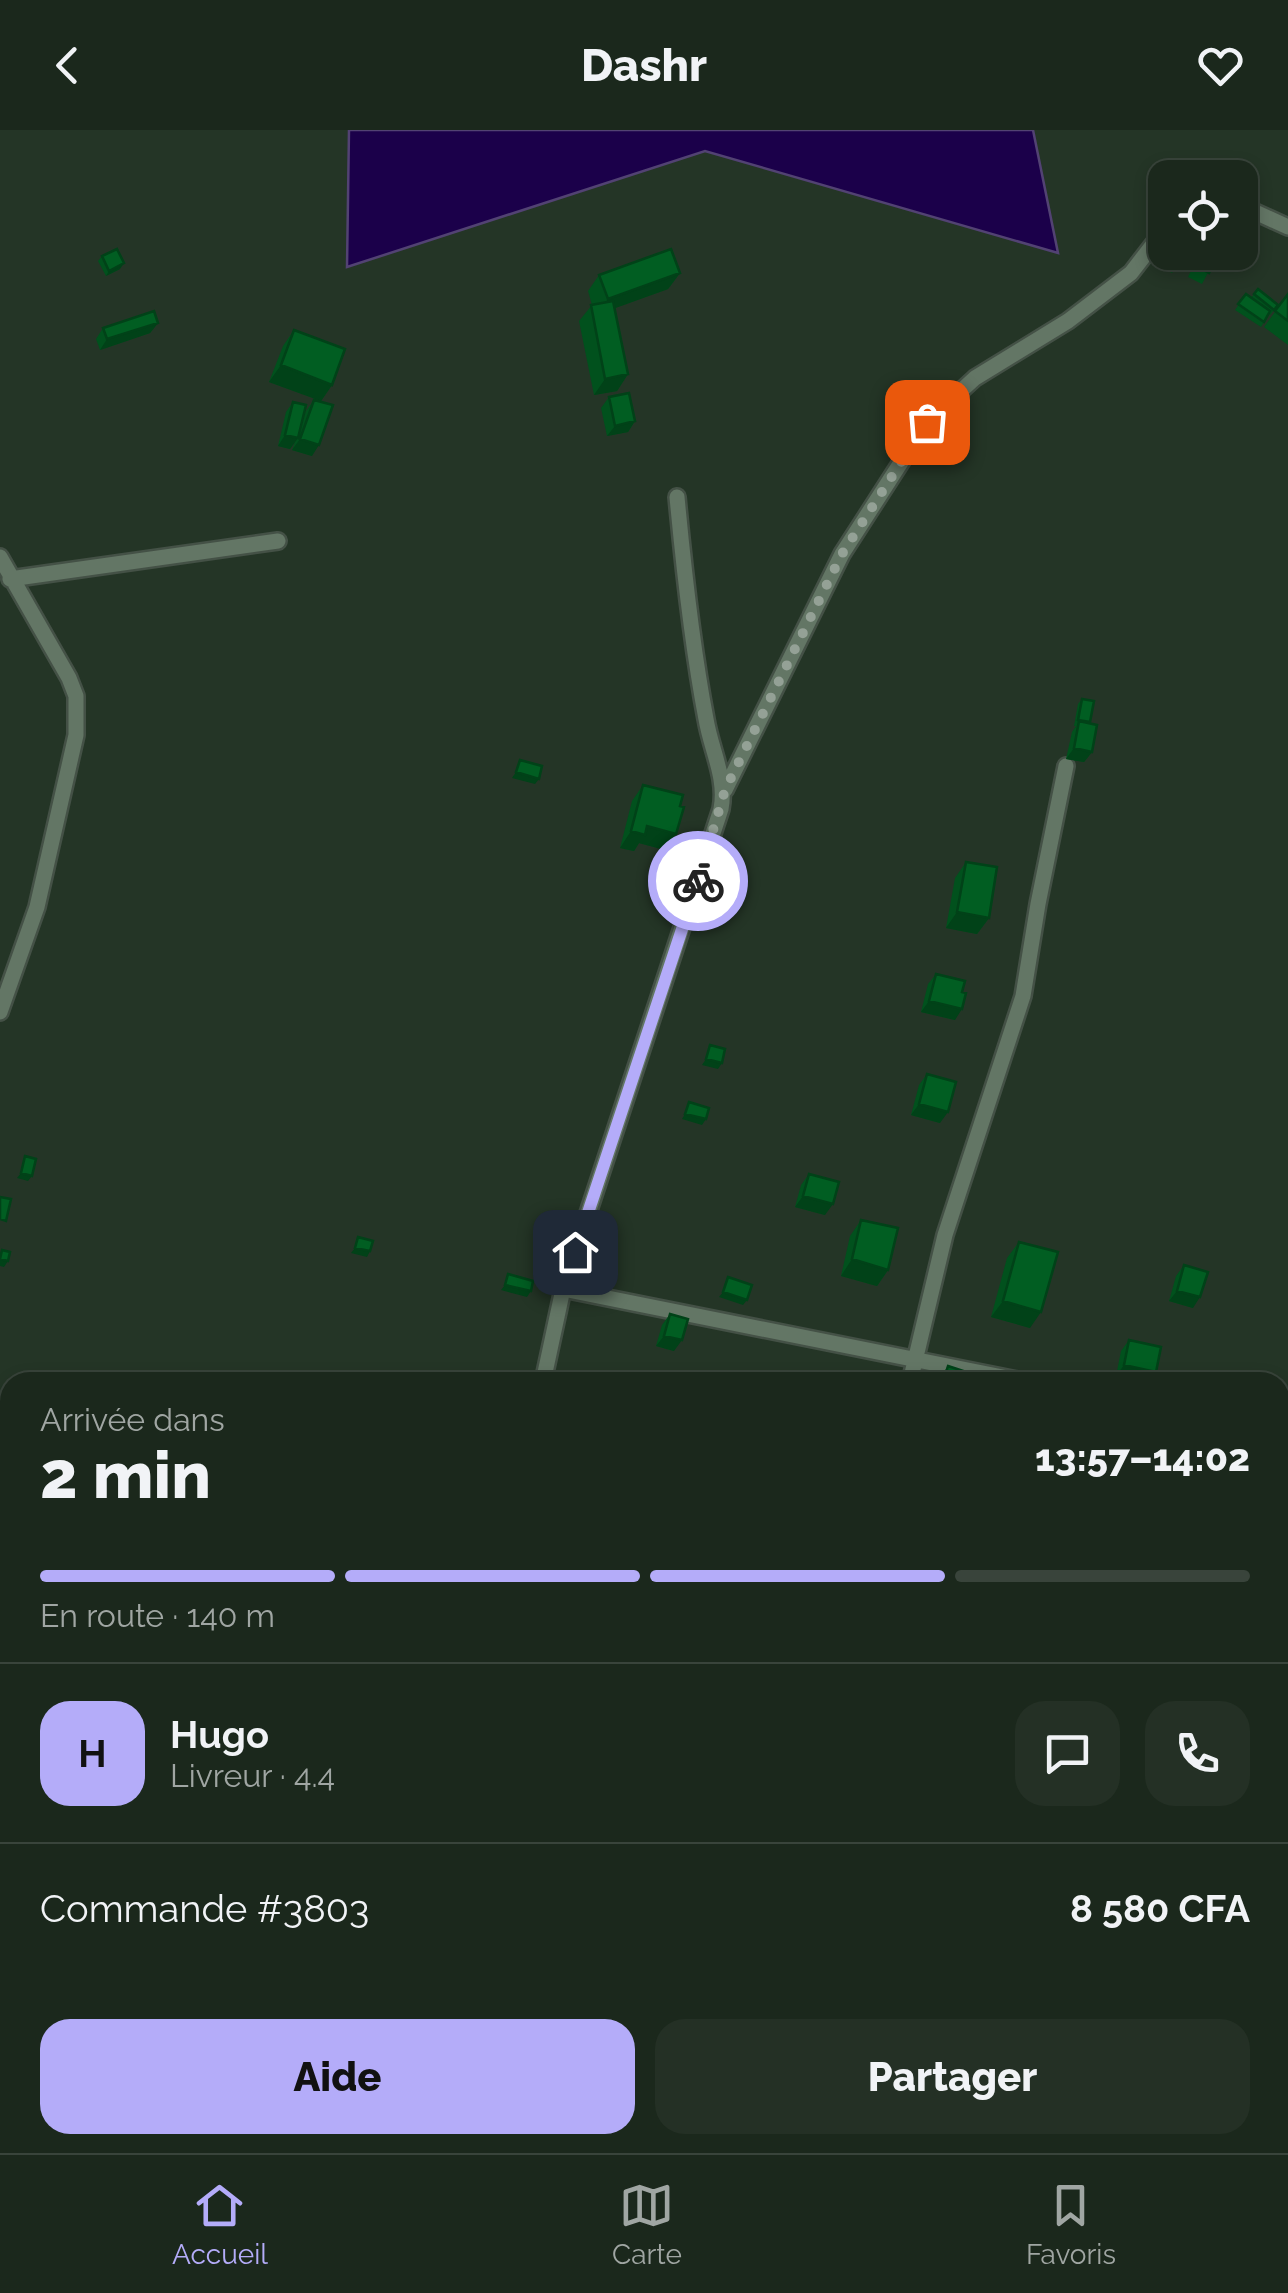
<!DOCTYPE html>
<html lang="fr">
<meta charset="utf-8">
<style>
:root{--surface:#1b281c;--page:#243025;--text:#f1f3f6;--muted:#a0a6a3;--line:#39443b;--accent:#b4acf9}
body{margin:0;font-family:Raleway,sans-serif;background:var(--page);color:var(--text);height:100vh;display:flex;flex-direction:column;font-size:38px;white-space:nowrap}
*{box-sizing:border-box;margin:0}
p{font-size:32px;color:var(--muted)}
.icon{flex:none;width:55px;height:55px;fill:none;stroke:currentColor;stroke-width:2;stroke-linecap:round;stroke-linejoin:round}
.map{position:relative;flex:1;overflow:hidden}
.drawer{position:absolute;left:0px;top:1242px;width:1290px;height:782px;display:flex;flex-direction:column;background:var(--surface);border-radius:30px 30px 0 0;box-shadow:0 5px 15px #0003,0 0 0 2px var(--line)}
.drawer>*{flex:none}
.tools{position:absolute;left:1148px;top:30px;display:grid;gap:20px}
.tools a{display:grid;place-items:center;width:110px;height:110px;border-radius:20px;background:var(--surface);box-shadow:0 5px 15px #0003,0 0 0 2px var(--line);font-size:50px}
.pin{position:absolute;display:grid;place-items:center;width:85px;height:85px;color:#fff;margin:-42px;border-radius:20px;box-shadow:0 5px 15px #0006}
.courier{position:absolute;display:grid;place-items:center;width:100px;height:100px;margin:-50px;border:8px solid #b4acf9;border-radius:50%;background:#fff;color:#222;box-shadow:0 2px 12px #0007}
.head em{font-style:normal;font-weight:800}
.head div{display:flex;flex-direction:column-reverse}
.head{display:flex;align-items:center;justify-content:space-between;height:170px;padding:0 40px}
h1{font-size:65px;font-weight:800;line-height:75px}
.bar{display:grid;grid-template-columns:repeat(4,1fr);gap:15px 10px;align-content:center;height:120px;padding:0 40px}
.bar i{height:12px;border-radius:8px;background:var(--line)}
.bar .active{background:var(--accent)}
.bar p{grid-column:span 4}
.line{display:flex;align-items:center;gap:25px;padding:0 40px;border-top:2px solid var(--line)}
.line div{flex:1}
.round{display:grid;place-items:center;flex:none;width:105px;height:105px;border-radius:30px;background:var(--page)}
.cta{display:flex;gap:20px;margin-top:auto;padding:20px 40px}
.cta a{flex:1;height:115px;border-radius:30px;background:var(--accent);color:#111;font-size:40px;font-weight:800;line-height:115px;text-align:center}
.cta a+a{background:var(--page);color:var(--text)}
header{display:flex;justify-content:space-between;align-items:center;height:130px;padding:0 40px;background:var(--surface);font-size:45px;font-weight:800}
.menu{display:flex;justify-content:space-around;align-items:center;height:140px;border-top:2px solid var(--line);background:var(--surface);font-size:28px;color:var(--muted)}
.menu a{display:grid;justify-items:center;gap:5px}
.menu .active{color:var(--accent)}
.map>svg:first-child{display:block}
.water{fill:#1b004a;stroke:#524273;stroke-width:2.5}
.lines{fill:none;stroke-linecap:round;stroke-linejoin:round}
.street-casing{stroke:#445146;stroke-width:20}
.secondary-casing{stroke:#445146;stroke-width:28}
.street{stroke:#637665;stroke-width:15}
.secondary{stroke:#51825c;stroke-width:22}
.wall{fill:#01511d}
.shaded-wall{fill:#014218}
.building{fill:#015e22;stroke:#014218;stroke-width:2.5}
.done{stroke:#94a196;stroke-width:10;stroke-dasharray:0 18}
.route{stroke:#b4acf9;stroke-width:12}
</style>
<header><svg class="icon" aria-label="back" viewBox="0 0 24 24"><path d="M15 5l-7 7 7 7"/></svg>Dashr<svg class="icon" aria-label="heart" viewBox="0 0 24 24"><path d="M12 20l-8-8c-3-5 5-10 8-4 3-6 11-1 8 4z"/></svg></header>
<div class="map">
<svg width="1288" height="2023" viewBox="0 0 1288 2023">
<rect width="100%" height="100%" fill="#243526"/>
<path class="water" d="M 349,0 L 1033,0 L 1058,123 L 705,21 L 347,137 Z"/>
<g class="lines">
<g class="street-casing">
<path id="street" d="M 1240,75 L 1288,97
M 0,427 L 69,548 L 76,566 L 76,605 L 37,777 L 0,882
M 10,449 L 278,411
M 725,660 L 842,424 L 927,292 L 975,248 L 1068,191 L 1131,143 L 1165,99
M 563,1159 L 1027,1252
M 543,1252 L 563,1159 L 721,679 C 727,648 711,620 706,589 C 692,516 684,442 677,367
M 910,1252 L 945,1105 L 1023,866 L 1038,774 L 1066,636
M 1280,1314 L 1288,1316
M 0,1681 L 10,1683
M 1280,1935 L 1288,1937
M 0,1983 L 10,1985
M 425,2015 L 452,2023
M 907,2015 L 915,2023
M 50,2023 L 52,2015
M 373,2023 L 374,2015
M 693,2023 L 707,2015
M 1050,2023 L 1052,2015"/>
</g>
<g class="secondary-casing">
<path id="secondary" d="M 0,1290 L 10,1298
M 1280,1624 L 1288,1626"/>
</g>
<use href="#street" class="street"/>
<use href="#secondary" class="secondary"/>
</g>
<path class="wall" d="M 1165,114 L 1165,122 L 1179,132 L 1172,143 L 1154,133 Z
M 1200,122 L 1219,122 L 1202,154 L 1188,147 Z
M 102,126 L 120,139 L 106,146 L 98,131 Z
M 680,143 L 668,159 L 615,178 L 628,244 L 617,261 L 594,265 L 579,191 L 592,175 L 588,161 L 599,145 Z
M 1258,159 L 1278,175 L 1270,185 L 1269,184 L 1261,197 L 1235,180 L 1246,164 L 1251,168 Z
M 1288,164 L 1288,215 L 1264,197 Z
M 158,193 L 150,203 L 100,220 L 96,209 L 103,198 Z
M 294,200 L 332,255 L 321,271 L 269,252 L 283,216 Z
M 609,267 L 635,291 L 628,302 L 607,306 L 601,278 Z
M 314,270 L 312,326 L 292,320 L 295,312 L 290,319 L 278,316 L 286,282 L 293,272 L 300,297 L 306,281 Z
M 1082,569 L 1089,593 L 1092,622 L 1084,632 L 1066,629 L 1072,602 L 1076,596 L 1074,596 L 1078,574 Z
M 643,655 L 680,676 L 676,704 L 665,720 L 639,713 L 634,721 L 620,718 L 632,671 Z
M 966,732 L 989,788 L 977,804 L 946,798 L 955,748 Z
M 936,844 L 962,862 L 955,890 L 921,882 L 928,854 Z
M 927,944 L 940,993 L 911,985 L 919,955 Z
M 809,1044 L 825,1085 L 795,1077 L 801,1055 Z
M 861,1090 L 888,1140 L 877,1156 L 841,1146 L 850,1106 Z
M 1019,1112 L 1030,1198 L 991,1187 L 1007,1128 Z
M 1184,1135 L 1193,1178 L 1169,1171 L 1176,1146 Z
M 670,1184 L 674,1221 L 656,1216 L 662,1195 Z
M 1129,1210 L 1148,1252 L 1116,1246 L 1121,1221 Z
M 948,1236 L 987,1252 L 937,1252 Z"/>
<path class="shaded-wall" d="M 124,133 L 120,139 L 106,146 L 109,141 Z
M 680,143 L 668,159 L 596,185 L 608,169 Z
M 158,193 L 150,203 L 100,220 L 107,209 Z
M 281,235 L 332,255 L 321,271 L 269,252 Z
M 628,244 L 617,261 L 594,265 L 605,249 Z
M 635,291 L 628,302 L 607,306 L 615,296 Z
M 285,305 L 298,308 L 290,319 L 278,316 Z
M 300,309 L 319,315 L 312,326 L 292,320 Z
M 1074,618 L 1092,622 L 1084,632 L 1066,629 Z
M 516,642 L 539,649 L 535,654 L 512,648 Z
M 647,696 L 676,704 L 665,720 L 639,713 L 634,721 L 620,718 L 631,701 Z
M 957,782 L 989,788 L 977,804 L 946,798 Z
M 929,871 L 962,879 L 955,890 L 921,882 Z
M 706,929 L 722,933 L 718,939 L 702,935 Z
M 919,974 L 948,982 L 940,993 L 911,985 Z
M 685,984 L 706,989 L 702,995 L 682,989 Z
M 21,1043 L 32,1046 L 28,1051 L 17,1048 Z
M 803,1066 L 833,1074 L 825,1085 L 795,1077 Z
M 355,1118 L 370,1121 L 367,1127 L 351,1123 Z
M 0,1129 L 8,1131 L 4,1137 L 0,1136 Z
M 852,1129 L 888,1140 L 877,1156 L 841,1146 Z
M 505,1155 L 531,1161 L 527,1167 L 501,1160 Z
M 1177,1161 L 1200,1167 L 1193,1178 L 1169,1171 Z
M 723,1162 L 747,1170 L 743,1175 L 719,1167 Z
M 1003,1171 L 1041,1182 L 1030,1198 L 991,1187 Z
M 664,1206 L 682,1210 L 674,1221 L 656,1216 Z
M 1124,1235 L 1156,1242 L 1148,1252 L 1116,1246 Z
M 770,2015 L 796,2015 L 792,2020 Z"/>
<path class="building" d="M 1165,117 L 1165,122 L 1185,122 L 1179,132 L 1162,122 Z
M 117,119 L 124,133 L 109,141 L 102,126 Z
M 671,119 L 680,143 L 608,169 L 599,145 Z
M 1202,122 L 1219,122 L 1209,143 L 1196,136 Z
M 1258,159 L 1278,175 L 1274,180 L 1254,164 Z
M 1246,164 L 1270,181 L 1264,192 L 1238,174 Z
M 1288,164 L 1288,191 L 1275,181 Z
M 613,171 L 628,244 L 605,249 L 591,175 Z
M 154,181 L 158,193 L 107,209 L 103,198 Z
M 294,200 L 345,219 L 332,255 L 281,235 Z
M 629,263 L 635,291 L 615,296 L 609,267 Z
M 314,270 L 333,275 L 319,315 L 300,309 Z
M 293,272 L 306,275 L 298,308 L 285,305 Z
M 1082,569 L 1094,571 L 1090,592 L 1078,590 Z
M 1079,591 L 1097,595 L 1092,622 L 1074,618 Z
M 520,630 L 542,636 L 539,649 L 516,642 Z
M 643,655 L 683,665 L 680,676 L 684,677 L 676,704 L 647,696 L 645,705 L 631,701 Z
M 966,732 L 997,737 L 989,788 L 957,782 Z
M 936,844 L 965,851 L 962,862 L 966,863 L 962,879 L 929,871 Z
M 710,915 L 725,919 L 722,933 L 706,929 Z
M 927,944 L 956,952 L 948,982 L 919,974 Z
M 689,972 L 709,978 L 706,989 L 685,984 Z
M 25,1026 L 36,1029 L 32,1046 L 21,1043 Z
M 809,1044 L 839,1052 L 833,1074 L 803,1066 Z
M 0,1067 L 11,1069 L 6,1091 L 0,1089 Z
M 861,1090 L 898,1098 L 888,1140 L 852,1129 Z
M 358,1107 L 373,1111 L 370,1121 L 355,1118 Z
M 1019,1112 L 1058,1122 L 1041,1182 L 1003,1171 Z
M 2,1120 L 10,1122 L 8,1131 L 0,1129 Z
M 1184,1135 L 1208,1142 L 1200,1167 L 1177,1161 Z
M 508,1144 L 533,1151 L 531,1161 L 505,1155 Z
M 728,1147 L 752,1155 L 747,1170 L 723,1162 Z
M 670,1184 L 688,1189 L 682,1210 L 664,1206 Z
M 1129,1210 L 1161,1217 L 1156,1242 L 1124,1235 Z
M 948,1236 L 988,1249 L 987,1252 L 943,1252 Z
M 597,1242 L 632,1252 L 595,1252 Z
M 801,2015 L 822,2015 L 819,2023 L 799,2023 Z"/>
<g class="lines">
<path class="done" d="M 698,751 L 725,660 L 842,424 L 927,292"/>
<path class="route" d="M 575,1122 L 698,751"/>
</g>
</svg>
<div class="tools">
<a><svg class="icon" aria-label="locate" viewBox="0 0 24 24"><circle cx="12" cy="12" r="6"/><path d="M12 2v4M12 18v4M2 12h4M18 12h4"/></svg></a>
</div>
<div class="pin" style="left:927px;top:292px;background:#ea580c"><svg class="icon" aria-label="bag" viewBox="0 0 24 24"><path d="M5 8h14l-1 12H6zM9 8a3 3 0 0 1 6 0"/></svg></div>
<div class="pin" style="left:575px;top:1122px;background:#1f2937"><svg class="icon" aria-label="home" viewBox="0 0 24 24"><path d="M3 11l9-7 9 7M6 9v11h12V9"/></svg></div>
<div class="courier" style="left:698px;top:751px"><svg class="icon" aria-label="bike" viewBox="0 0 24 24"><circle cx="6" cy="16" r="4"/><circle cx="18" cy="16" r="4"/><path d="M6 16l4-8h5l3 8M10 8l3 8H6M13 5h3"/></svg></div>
<section class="drawer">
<div class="head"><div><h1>2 min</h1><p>Arrivée dans</p></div><em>13:57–14:02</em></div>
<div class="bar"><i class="active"></i><i class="active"></i><i class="active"></i><i></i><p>En route · 140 m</p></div>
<div class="line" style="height:180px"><b class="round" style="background:var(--accent);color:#111">H</b><div><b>Hugo</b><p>Livreur · 4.4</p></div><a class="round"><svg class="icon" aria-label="chat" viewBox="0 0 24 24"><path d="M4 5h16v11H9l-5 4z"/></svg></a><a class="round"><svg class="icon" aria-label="phone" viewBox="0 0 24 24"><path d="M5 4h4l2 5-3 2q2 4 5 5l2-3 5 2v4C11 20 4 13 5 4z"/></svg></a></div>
<div class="line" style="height:130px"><div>Commande #3803</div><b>8 580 CFA</b></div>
<div class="cta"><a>Aide</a><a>Partager</a></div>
</section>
</div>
<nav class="menu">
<a class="active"><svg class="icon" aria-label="home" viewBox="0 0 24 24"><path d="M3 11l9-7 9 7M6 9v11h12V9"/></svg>Accueil</a>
<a><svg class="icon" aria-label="map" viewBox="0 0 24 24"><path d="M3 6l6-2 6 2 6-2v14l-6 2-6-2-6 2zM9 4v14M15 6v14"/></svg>Carte</a>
<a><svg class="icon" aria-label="saved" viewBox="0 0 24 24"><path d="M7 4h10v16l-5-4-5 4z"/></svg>Favoris</a>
</nav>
